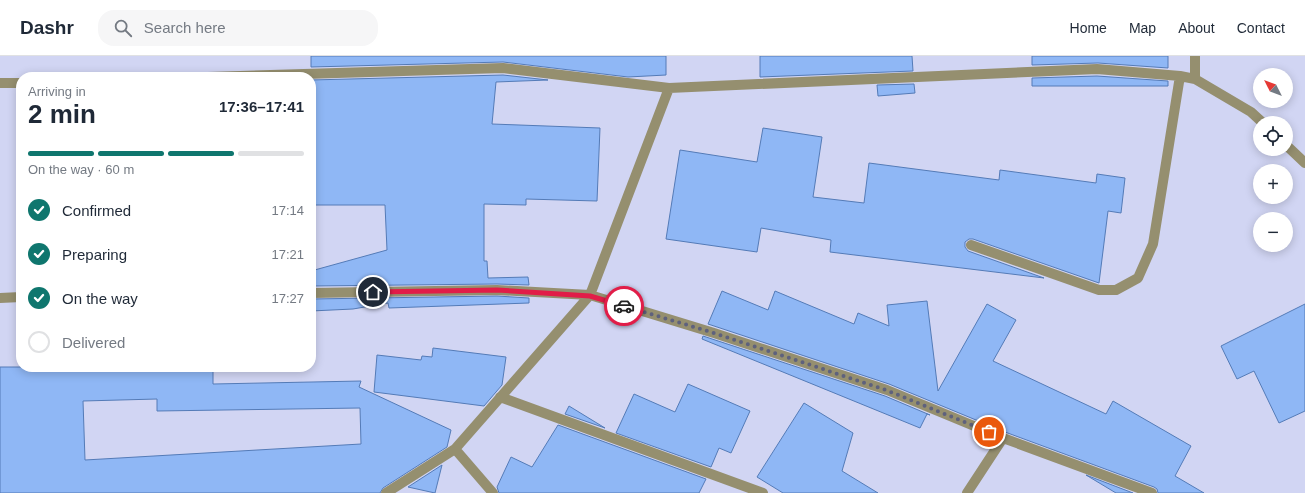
<!DOCTYPE html>
<meta charset="utf-8">
<style>
:root{--surface:#fff;--page:#f6f6f7;--text:#1f2937;--muted:#747a83;--line:#e0e1e3;--accent:#0f766e}
body{margin:0;font-family:Helvetica,sans-serif;background:var(--page);color:var(--text);height:100vh;display:flex;flex-direction:column;font-size:15px;white-space:nowrap}
*{box-sizing:border-box;margin:0}
p{font-size:13px;color:var(--muted)}
.icon{flex:none;width:22px;height:22px;fill:none;stroke:currentColor;stroke-width:2;stroke-linecap:round;stroke-linejoin:round}
.map{position:relative;flex:1;overflow:hidden}
.side{position:absolute;left:16px;top:16px;width:300px;height:300px;display:flex;flex-direction:column;background:var(--surface);border-radius:16px;box-shadow:0 2px 10px #0003}
.side>*{flex:none}
.needle{width:26px;rotate:312deg}
.fabs{position:absolute;left:1253px;top:12px;display:grid;gap:8px}
.fabs a{display:grid;place-items:center;width:40px;height:40px;border-radius:50%;background:var(--surface);box-shadow:0 2px 10px #0003;font-size:20px}
.pin{position:absolute;display:grid;place-items:center;width:34px;height:34px;color:#fff;margin:-17px;border:2px solid #fff;border-radius:50%;box-shadow:0 1px 4px #0007}
.courier{position:absolute;display:grid;place-items:center;width:40px;height:40px;margin:-20px;border:3px solid #e11d48;border-radius:50%;background:#fff;color:#222;box-shadow:0 1px 5px #0007}
.summary em{font-style:normal;font-weight:800}
.summary div{display:flex;flex-direction:column-reverse}
.summary{display:flex;align-items:center;justify-content:space-between;height:68px;padding:0 12px}
h1{font-size:26px;font-weight:800;line-height:30px}
.bar{display:grid;grid-template-columns:repeat(4,1fr);gap:6px 4px;align-content:center;height:48px;padding:0 12px}
.bar i{height:5px;border-radius:3px;background:var(--line)}
.bar .current{background:var(--accent)}
.bar p{grid-column:span 4}
ol{padding:0 12px;list-style:none}
li{display:flex;align-items:center;gap:12px;height:44px}
li p{margin-inline-start:auto}
li .icon{padding:4px;border-radius:50%;background:var(--accent);color:#fff;stroke-width:4}
li:last-child{color:var(--muted)}
li i{width:22px;height:22px;border:2px solid var(--line);border-radius:50%}
header{display:flex;align-items:center;gap:24px;box-sizing:border-box;height:56px;padding:0 20px;background:var(--surface);border-bottom:1px solid var(--line)}
header strong{font-size:19px}
nav{display:flex;gap:22px;margin-inline-start:auto;font-size:14px}
.search{width:280px;height:36px;background:var(--page);display:flex;align-items:center;gap:10px;box-sizing:border-box;padding:0 14px;border-radius:16px;color:var(--muted);font-size:15px}
.map>svg:first-child{display:block}
.building{fill:#8fb7f5;stroke:#547bb7;fill-rule:evenodd}
.lines{fill:none;stroke-linecap:round;stroke-linejoin:round}
.minor{stroke:#958f6f;stroke-width:10}
.done{stroke:#5e617d;stroke-width:4;stroke-dasharray:0 7.2}
.route{stroke:#e11d48;stroke-width:5}
</style>
<header>
<strong>Dashr</strong>
<div class="search"><svg class="icon" aria-label="search" viewBox="0 0 24 24"><circle cx="10" cy="10" r="6"/><path d="M15 15l6 6"/></svg>Search here</div>
<nav><a>Home</a><a>Map</a><a>About</a><a>Contact</a></nav>
</header>
<div class="map">
<svg width="1305" height="437" viewBox="0 0 1305 437">
<rect width="100%" height="100%" fill="#d1d5f3"/>
<path class="building" d="M 311,0 L 666,0 L 666,19 L 628,21 L 503,6 L 311,11 Z
M 760,0 L 912,0 L 913,15 L 760,21 Z
M 1032,0 L 1168,0 L 1168,12 L 1098,7 L 1032,9 Z
M 503,19 L 548,24 L 496,26 L 492,68 L 600,72 L 597,145 L 526,143 L 526,149 L 484,148 L 484,205 L 487,205 L 488,222 L 528,221 L 529,229 L 497,228 L 311,230 L 311,215 L 387,194 L 385,149 L 311,149 L 311,24 Z
M 1097,20 L 1168,25 L 1168,30 L 1032,30 L 1032,22 Z
M 914,28 L 915,37 L 878,40 L 877,29 Z
M 763,72 L 822,81 L 813,141 L 864,147 L 869,107 L 999,124 L 1000,114 L 1096,127 L 1097,118 L 1125,122 L 1121,157 L 1108,155 L 1099,227 L 973,183 L 969,183 L 965,186 L 965,191 L 968,195 L 1044,222 L 830,196 L 831,184 L 761,172 L 757,196 L 666,183 L 680,94 L 757,106 Z
M 722,235 L 768,254 L 775,235 L 854,268 L 858,257 L 889,270 L 887,249 L 927,245 L 938,335 L 987,248 L 1016,264 L 993,305 L 1106,358 L 1113,345 L 1191,390 L 1175,420 L 1204,437 L 1158,437 L 1157,433 L 1154,431 L 1005,376 L 889,328 L 708,268 Z
M 497,240 L 529,242 L 529,247 L 389,252 L 388,247 L 353,253 L 311,255 L 311,243 Z
M 1305,248 L 1305,355 L 1279,367 L 1254,315 L 1237,323 L 1221,290 Z
M 703,280 L 885,340 L 930,359 L 927,358 L 920,372 L 702,283 Z
M 433,292 L 506,301 L 502,329 L 484,350 L 374,336 L 377,299 L 421,304 L 422,300 L 432,301 Z
M 0,311 L 213,311 L 213,328 L 361,325 L 359,331 L 451,374 L 447,391 L 383,432 L 380,437 L 0,437 ZM 157,343 L 157,355 L 360,352 L 361,388 L 85,404 L 83,345 Z
M 688,328 L 750,355 L 731,397 L 719,392 L 711,411 L 616,377 L 634,338 L 675,356 Z
M 804,347 L 853,377 L 842,415 L 878,437 L 783,437 L 757,421 Z
M 569,350 L 605,372 L 565,358 Z
M 558,369 L 706,423 L 699,437 L 499,437 L 497,431 L 511,401 L 532,411 Z
M 978,379 L 993,385 L 991,388 L 977,386 Z
M 442,409 L 435,437 L 408,431 Z
M 1086,419 L 1133,437 L 1116,437 Z"/>
<g class="lines">
<path class="minor" d="M 1195,0 L 1195,23
M 208,21 L 503,12 L 669,32 L 1097,13 L 1180,20 L 1195,23 L 1251,56 L 1263,67
M 0,27 L 21,27
M 1286,89 L 1305,107
M 971,189 L 1099,234 L 1116,234 L 1138,222 L 1153,188 L 1180,20
M 311,237 L 497,234 L 590,239 L 714,277 L 887,334 L 1003,382 L 1152,437
M 0,242 L 21,241
M 500,341 L 763,437
M 455,393 L 493,437
M 386,437 L 455,393 L 590,239 L 669,32
M 967,437 L 1003,382"/>
</g>
<g class="lines">
<path class="done" d="M 624,250 L 714,277 L 886,334 L 989,376"/>
<path class="route" d="M 373,236 L 497,234 L 590,240 L 624,250"/>
</g>
</svg>
<div class="fabs">
<a><svg class="needle" viewBox="-14 -14 28 28"><path d="M0-13l5 13h-10z" fill="#e53935"/><path d="M0 13l5-13h-10z" fill="#747a83"/></svg></a>
<a><svg class="icon" aria-label="locate" viewBox="0 0 24 24"><circle cx="12" cy="12" r="6"/><path d="M12 2v4M12 18v4M2 12h4M18 12h4"/></svg></a>
<a>+</a>
<a>−</a>
</div>
<div class="pin" style="left:989px;top:376px;background:#ea580c"><svg class="icon" aria-label="bag" viewBox="0 0 24 24"><path d="M5 8h14l-1 12H6zM9 8a3 3 0 0 1 6 0"/></svg></div>
<div class="pin" style="left:373px;top:236px;background:#1f2937"><svg class="icon" aria-label="home" viewBox="0 0 24 24"><path d="M3 11l9-7 9 7M6 9v11h12V9"/></svg></div>
<div class="courier" style="left:624px;top:250px"><svg class="icon" aria-label="car" viewBox="0 0 24 24"><path d="M5 17H2v-5l4-1 3-4h7l3 4 3 1v5h-3M9 17h6M6 11h13"/><circle cx="7" cy="17" r="2"/><circle cx="17" cy="17" r="2"/></svg></div>
<section class="side">
<div class="summary"><div><h1>2 min</h1><p>Arriving in</p></div><em>17:36–17:41</em></div>
<div class="bar"><i class="current"></i><i class="current"></i><i class="current"></i><i></i><p>On the way · 60 m</p></div>
<ol>
<li><svg class="icon" aria-label="check" viewBox="0 0 24 24"><path d="M5 12l5 5 9-10"/></svg>Confirmed<p>17:14</p></li>
<li><svg class="icon" aria-label="check" viewBox="0 0 24 24"><path d="M5 12l5 5 9-10"/></svg>Preparing<p>17:21</p></li>
<li><svg class="icon" aria-label="check" viewBox="0 0 24 24"><path d="M5 12l5 5 9-10"/></svg>On the way<p>17:27</p></li>
<li><i></i>Delivered</li>
</ol>
</section>
</div>
